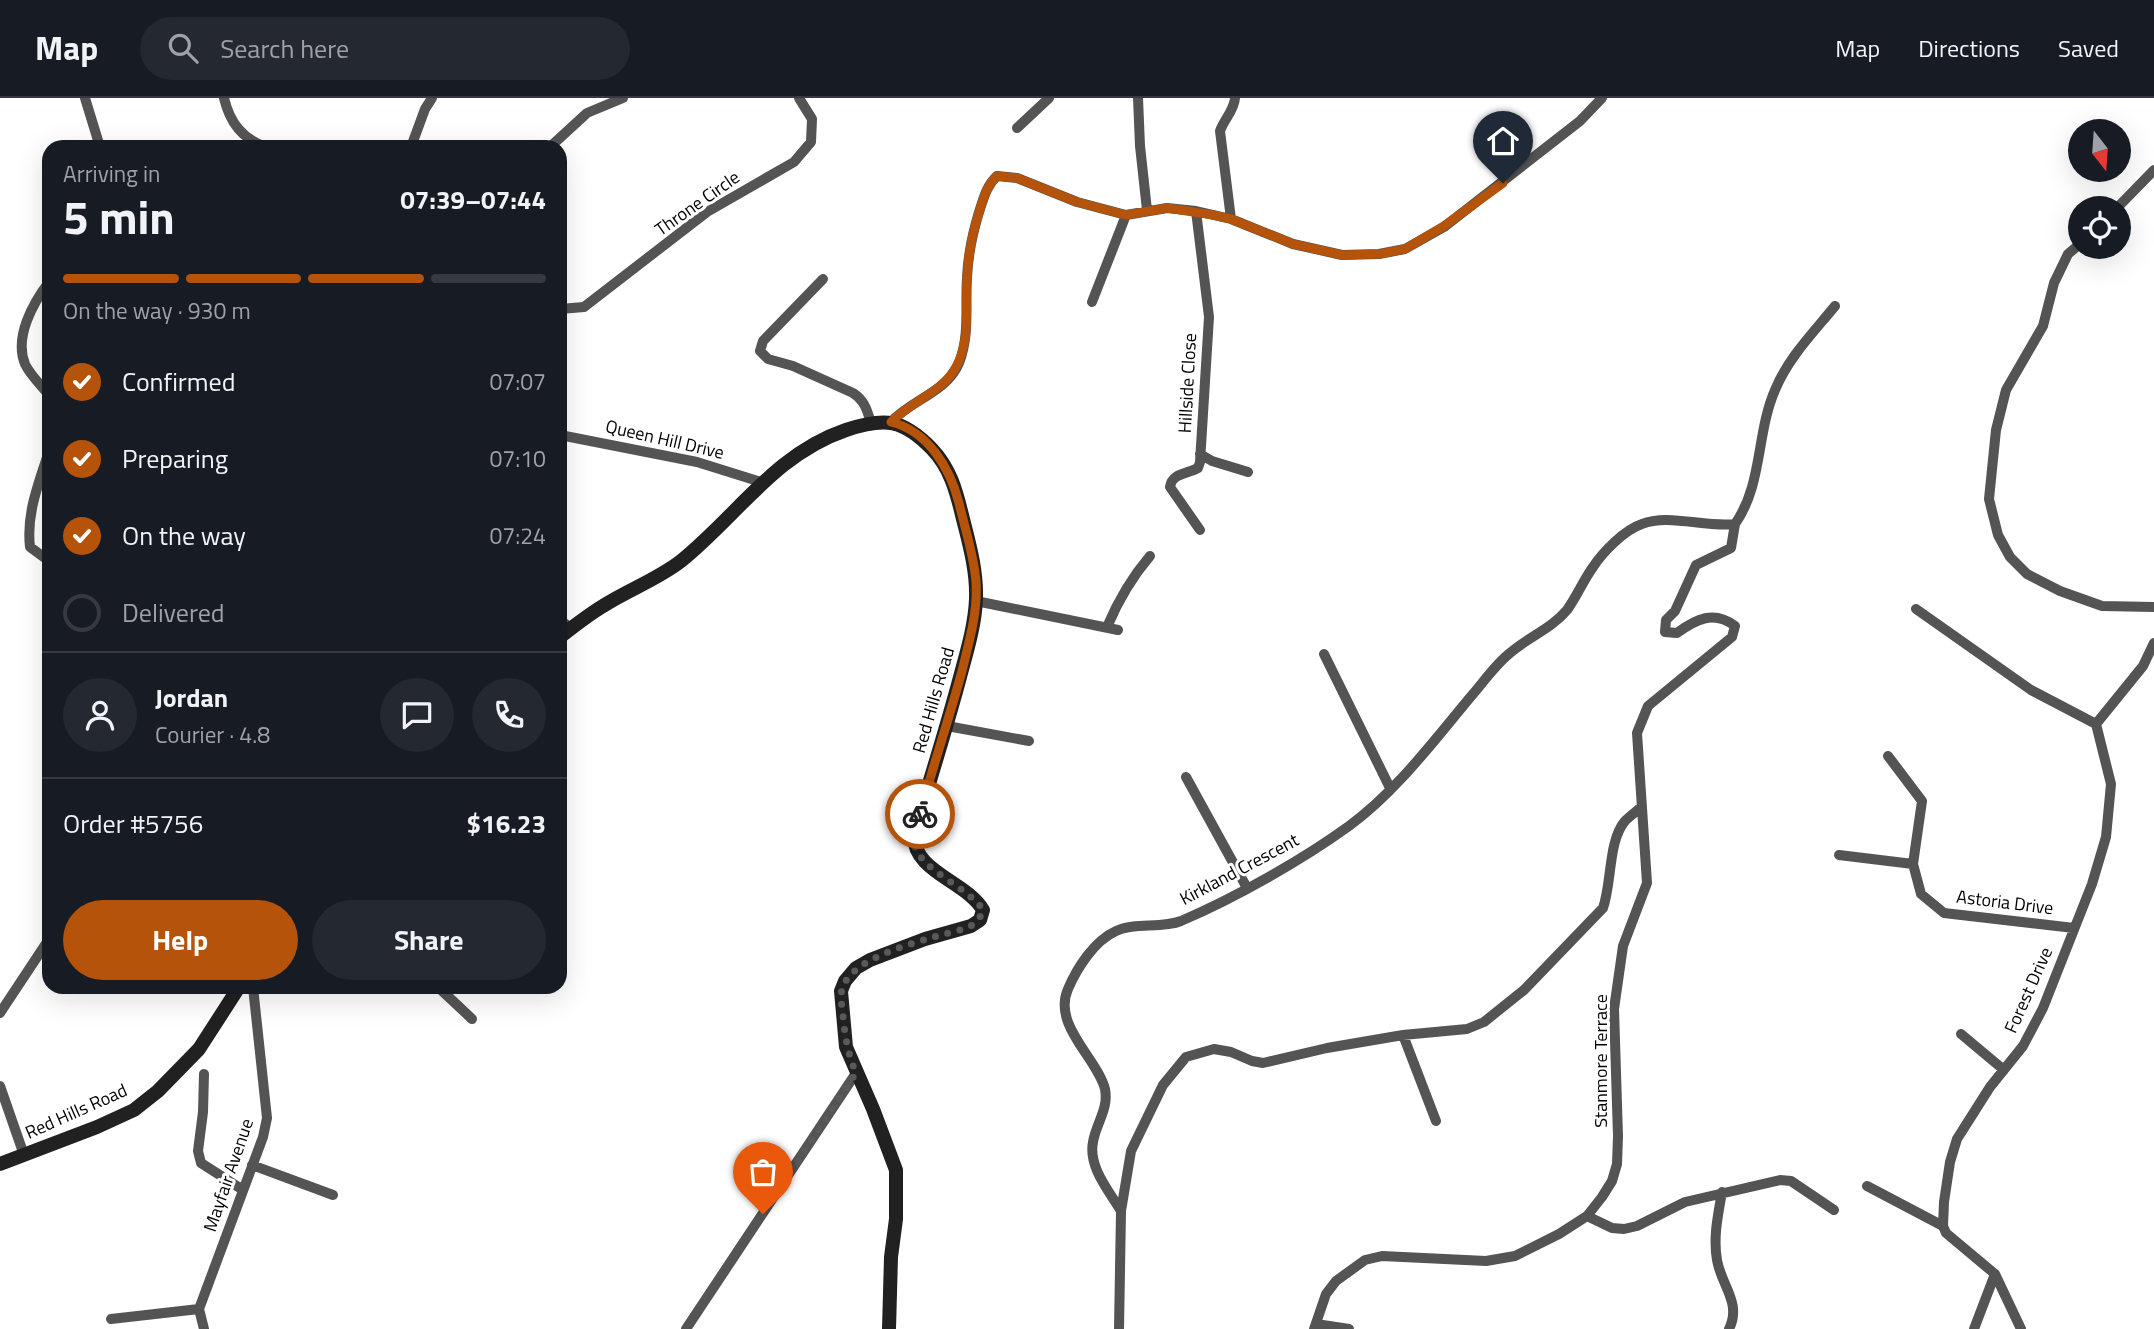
<!DOCTYPE html>
<meta charset="utf-8">
<style>
:root{--surface:#171b24;--page:#242831;--text:#f1f3f6;--muted:#9ea1a6;--line:#363941;--accent:#b45309}
body{margin:0;font-family:"Titillium Web",sans-serif;background:var(--page);color:var(--text);height:100vh;display:flex;flex-direction:column;font-size:26px;white-space:nowrap}
*{box-sizing:border-box;margin:0}
p{font-size:23px;color:var(--muted)}
.icon{flex:none;width:38px;height:38px;fill:none;stroke:currentColor;stroke-width:2;stroke-linecap:round;stroke-linejoin:round}
.map{position:relative;flex:1;overflow:hidden}
.drawer{position:absolute;left:42px;top:42px;width:525px;height:854px;display:flex;flex-direction:column;background:var(--surface);border-radius:21px;box-shadow:0 7px 28px #0002}
.drawer>*{flex:none}
.needle{width:46px;rotate:163deg}
.buttons{position:absolute;left:2068px;top:21px;display:grid;gap:14px}
.buttons a{display:grid;place-items:center;width:63px;height:63px;border-radius:50%;background:var(--surface);box-shadow:0 7px 28px #0002;font-size:35px}
.pin{position:absolute;display:grid;place-items:center;width:60px;height:60px;color:#fff;margin:-72px -30px;border-radius:50% 50% 50% 0;rotate:-45deg;box-shadow:0 0 7px #0007}
.pin .icon{rotate:45deg}
.courier{position:absolute;display:grid;place-items:center;width:70px;height:70px;margin:-35px;border:5px solid #b45309;border-radius:50%;background:#fff;color:#222;box-shadow:0 2px 9px #0007}
.headline em{font-style:normal;font-weight:700}
.headline div{display:flex;flex-direction:column-reverse}
.headline{display:flex;align-items:center;justify-content:space-between;height:119px;padding:0 21px}
h1{font-size:46px;font-weight:700;line-height:52px}
.bar{display:grid;grid-template-columns:repeat(4,1fr);gap:10px 7px;align-content:center;height:84px;padding:0 21px}
.bar i{height:9px;border-radius:5px;background:var(--line)}
.bar .on{background:var(--accent)}
.bar p{grid-column:span 4}
.line{display:flex;align-items:center;gap:18px;padding:0 21px;border-top:2px solid var(--line)}
.line div{flex:1}
.round{display:grid;place-items:center;flex:none;width:74px;height:74px;border-radius:37px;background:var(--page)}
ol{padding:0 21px;list-style:none}
li{display:flex;align-items:center;gap:21px;height:77px}
li p{margin-inline-start:auto}
li .icon{padding:7px;border-radius:50%;background:var(--accent);color:#fff;stroke-width:4}
li:last-child{color:var(--muted)}
li i{width:38px;height:38px;border:4px solid var(--line);border-radius:50%}
.action{display:flex;gap:14px;margin-top:auto;padding:14px 21px}
.action a{flex:1;height:80px;border-radius:42px;background:var(--accent);color:#fff;font-size:28px;font-weight:700;line-height:80px;text-align:center}
.action a+a{background:var(--page);color:var(--text)}
header{display:flex;align-items:center;gap:42px;box-sizing:border-box;height:98px;padding:0 35px;background:var(--surface);border-bottom:2px solid var(--line)}
header strong{font-size:33px}
nav{display:flex;gap:38px;margin-inline-start:auto;font-size:24px}
.search{width:490px;height:63px;background:var(--page);display:flex;align-items:center;gap:18px;box-sizing:border-box;padding:0 24px;border-radius:38px;color:var(--muted);font-size:26px}
.map>svg:first-child{display:block}
.lines{fill:none;stroke-linecap:round;stroke-linejoin:round}
.street{stroke:#545454;stroke-width:10}
.secondary{stroke:#212121;stroke-width:14}
.done{stroke:#595959;stroke-width:7;stroke-dasharray:0 12.6}
.route{stroke:#b45309;stroke-width:9}
.labels{text-anchor:middle;dominant-baseline:central;stroke-width:6;stroke-linejoin:round;paint-order:stroke}
.street-label{font-size:18px;fill:#000;stroke:#fff}
</style>
<header>
<strong>Map</strong>
<div class="search"><svg class="icon" aria-label="search" viewBox="0 0 24 24"><circle cx="10" cy="10" r="6"/><path d="M15 15l6 6"/></svg>Search here</div>
<nav><a>Map</a><a>Directions</a><a>Saved</a></nav>
</header>
<div class="map">
<svg width="2154" height="1231" viewBox="0 0 2154 1231">
<rect width="100%" height="100%" fill="#fff"/>
<g class="lines">
<path class="street" d="M 85,0 L 100,49
M 224,0 C 230,25 242,40 265,49
M 1138,0 L 1140,48 L 1147,112
M 1017,30 L 1049,0
M 411,49 L 425,11 L 432,0
M 550,49 L 587,15 L 623,0
M 2117,110 L 2154,72
M 1196,113 L 1209,219 L 1200,364 L 1198,370 C 1187,376 1172,375 1170,389 L 1200,432
M 1231,121 L 1220,33 C 1224,21 1234,13 1235,0
M 2081,145 L 2068,156 L 2054,185 L 2043,228 L 2006,292 L 1996,332 L 1989,401 L 1998,437 L 2010,459 L 2027,476 L 2060,493 L 2102,508 L 2154,509
M 823,181 L 763,243 L 760,253 L 768,261 L 793,268 L 853,295 C 865,303 867,312 871,325
M 49,184 C 33,205 14,239 25,266 C 30,277 41,287 49,297
M 1092,204 L 1126,117
M 560,211 L 584,209 L 707,114 L 794,64 L 811,44 L 812,21 L 799,0
M 891,324 C 911,302 947,294 959,265 C 970,237 965,208 967,180 C 968,156 973,133 980,111 C 984,99 987,87 997,78 L 1017,80 L 1077,104 L 1126,117 L 1167,110 L 1196,113 L 1231,121 L 1293,146 L 1342,157 L 1379,156 L 1405,151 L 1444,129 L 1580,23 L 1602,0
M 560,337 L 697,364 L 761,384
M 49,353 C 39,385 26,415 30,449 L 49,463
M 1200,356 L 1212,363 L 1248,374
M 976,503 L 1118,532
M 1916,511 L 2031,592 L 2096,626
M 560,522 L 571,530
M 1107,529 C 1118,503 1132,479 1150,458
M 1324,556 L 1390,690
M 947,628 L 1029,643
M 1888,658 L 1922,703 L 1913,766 L 1921,796 L 1944,815 L 2074,830
M 1186,679 L 1247,790
M 1839,757 L 1913,766
M 438,889 L 472,921
M 0,915 L 49,841
M 1961,936 L 2004,972
M 1403,937 L 1436,1023
M 204,976 L 203,1014 L 198,1053 L 201,1065 L 243,1092
M 0,988 L 24,1057
M 252,1067 L 333,1097
M 1867,1088 L 1943,1128
M 1722,1094 C 1718,1117 1713,1139 1717,1162 C 1721,1187 1742,1205 1729,1231
M 1121,1113 C 1109,1093 1088,1069 1093,1044 C 1096,1025 1109,1011 1105,991 C 1097,960 1052,927 1068,891 C 1077,870 1094,843 1116,833 C 1135,824 1161,831 1181,823 C 1235,800 1302,762 1349,728 C 1397,693 1435,641 1473,596 C 1485,582 1496,566 1510,555 C 1528,539 1551,531 1567,512 C 1577,498 1583,483 1593,469 C 1603,454 1624,432 1642,426 C 1668,415 1706,430 1735,426 C 1763,386 1756,336 1775,292 C 1788,260 1813,235 1835,208
M 1587,1118 L 1612,1130 L 1624,1131 L 1637,1128 L 1685,1104 L 1780,1082 L 1791,1083 L 1834,1112
M 111,1221 L 199,1211
M 1316,1226 L 1349,1231
M 204,1231 L 199,1211 L 263,1039 L 267,1020 L 253,889
M 686,1231 L 856,975
M 1119,1231 L 1121,1113 L 1131,1053 L 1163,987 L 1186,959 L 1214,951 L 1231,954 L 1252,963 L 1263,965 L 1327,950 L 1403,937 L 1467,931 L 1484,924 L 1524,892 L 1603,810 C 1612,785 1608,743 1625,723 C 1630,718 1637,713 1642,708
M 1314,1231 L 1326,1196 L 1336,1183 L 1365,1162 L 1382,1158 L 1486,1163 L 1515,1158 L 1559,1136 L 1587,1118 L 1602,1099 L 1612,1083 L 1617,1066 L 1618,1038 L 1614,911 L 1623,848 L 1647,785 L 1637,635 L 1648,608 L 1732,539 L 1735,528 C 1714,512 1696,521 1677,535 L 1665,534 L 1666,522 L 1675,513 L 1696,467 L 1731,450 L 1735,426
M 1974,1231 L 1995,1176
M 2021,1231 L 1995,1176 L 1946,1135 L 1943,1128 L 1944,1104 L 1950,1064 L 1957,1041 L 1990,989 L 2023,948 L 2043,910 L 2092,786 L 2106,739 L 2111,686 L 2096,626 L 2143,568 L 2154,545"/>
<path class="secondary" d="M 560,539 C 574,528 588,517 603,508 C 628,492 658,481 681,463 C 737,418 775,356 846,332 C 885,319 903,321 932,351 C 950,370 956,392 962,417 C 969,445 977,472 976,501 C 975,527 967,553 960,579 C 946,632 929,684 914,737 C 913,774 966,783 983,812 L 980,822 L 971,828 L 925,841 L 870,862 L 856,870 L 845,883 L 841,893 L 846,949 L 873,1011 L 896,1072 L 896,1121 L 891,1159 L 889,1231
M 0,1066 L 97,1029 L 134,1012 L 158,993 L 199,951 L 239,889"/>
</g>
<g class="lines">
<path class="done" d="M 763,1116 L 856,975 C 848,956 845,939 843,918 C 842,909 840,899 842,891 C 851,860 916,844 945,836 C 962,831 977,831 983,812 C 968,788 916,771 914,743 C 914,734 917,725 920,716"/>
<path class="route" d="M 920,716 C 933,668 949,621 962,573 C 969,544 978,514 976,484 C 974,457 965,431 959,405 C 950,370 928,333 891,324 C 911,303 942,295 956,269 C 971,242 965,209 967,180 C 968,156 973,133 980,111 C 984,99 987,87 997,78 L 1017,80 L 1077,104 L 1126,117 L 1167,110 L 1213,117 L 1231,121 L 1293,146 L 1342,157 L 1380,156 L 1405,151 L 1444,128 L 1503,85"/>
</g>
<g class="labels">
<g class="street-label">
<text transform="translate(697 105) rotate(-35)">Throne Circle</text>
<text transform="translate(1187 285) rotate(-87)">Hillside Close</text>
<text transform="translate(665 341) rotate(13)">Queen Hill Drive</text>
<text transform="translate(933 602) rotate(-74)">Red Hills Road</text>
<text transform="translate(1239 771) rotate(-28)">Kirkland Crescent</text>
<text transform="translate(2005 804) rotate(7)">Astoria Drive</text>
<text transform="translate(2028 892) rotate(-66)">Forest Drive</text>
<text transform="translate(1600 963) rotate(-90)">Stanmore Terrace</text>
<text transform="translate(76 1013) rotate(-24)">Red Hills Road</text>
<text transform="translate(228 1077) rotate(-71)">Mayfair Avenue</text>
</g>
</g>
</svg>
<div class="buttons">
<a><svg class="needle" viewBox="-14 -14 28 28"><path d="M0-13l5 13h-10z" fill="#e53935"/><path d="M0 13l5-13h-10z" fill="#9ea1a6"/></svg></a>
<a><svg class="icon" aria-label="locate" viewBox="0 0 24 24"><circle cx="12" cy="12" r="6"/><path d="M12 2v4M12 18v4M2 12h4M18 12h4"/></svg></a>
</div>
<div class="pin" style="left:763px;top:1116px;background:#ea580c"><svg class="icon" aria-label="bag" viewBox="0 0 24 24"><path d="M5 8h14l-1 12H6zM9 8a3 3 0 0 1 6 0"/></svg></div>
<div class="pin" style="left:1503px;top:85px;background:#1f2937"><svg class="icon" aria-label="home" viewBox="0 0 24 24"><path d="M3 11l9-7 9 7M6 9v11h12V9"/></svg></div>
<div class="courier" style="left:920px;top:716px"><svg class="icon" aria-label="bike" viewBox="0 0 24 24"><circle cx="6" cy="16" r="4"/><circle cx="18" cy="16" r="4"/><path d="M6 16l4-8h5l3 8M10 8l3 8H6M13 5h3"/></svg></div>
<section class="drawer">
<div class="headline"><div><h1>5 min</h1><p>Arriving in</p></div><em>07:39–07:44</em></div>
<div class="bar"><i class="on"></i><i class="on"></i><i class="on"></i><i></i><p>On the way · 930 m</p></div>
<ol>
<li><svg class="icon" aria-label="check" viewBox="0 0 24 24"><path d="M5 12l5 5 9-10"/></svg>Confirmed<p>07:07</p></li>
<li><svg class="icon" aria-label="check" viewBox="0 0 24 24"><path d="M5 12l5 5 9-10"/></svg>Preparing<p>07:10</p></li>
<li><svg class="icon" aria-label="check" viewBox="0 0 24 24"><path d="M5 12l5 5 9-10"/></svg>On the way<p>07:24</p></li>
<li><i></i>Delivered</li>
</ol>
<div class="line" style="height:126px"><a class="round"><svg class="icon" aria-label="person" viewBox="0 0 24 24"><circle cx="12" cy="8" r="4"/><path d="M4 21q1-7 8-7t8 7"/></svg></a><div><b>Jordan</b><p>Courier · 4.8</p></div><a class="round"><svg class="icon" aria-label="chat" viewBox="0 0 24 24"><path d="M4 5h16v11H9l-5 4z"/></svg></a><a class="round"><svg class="icon" aria-label="phone" viewBox="0 0 24 24"><path d="M5 4h4l2 5-3 2q2 4 5 5l2-3 5 2v4C11 20 4 13 5 4z"/></svg></a></div>
<div class="line" style="height:91px"><div>Order #5756</div><b>$16.23</b></div>
<div class="action"><a>Help</a><a>Share</a></div>
</section>
</div>
